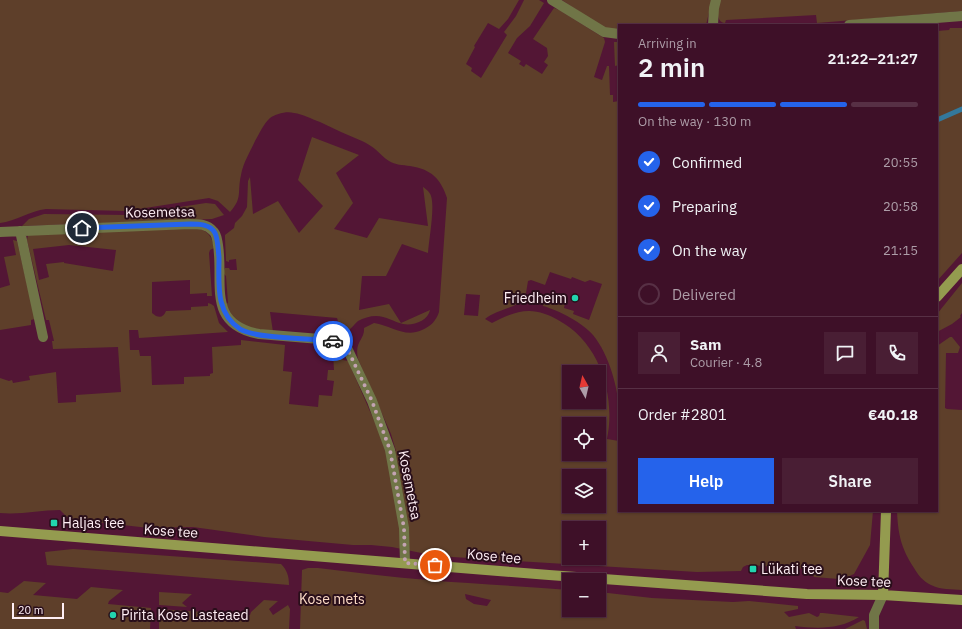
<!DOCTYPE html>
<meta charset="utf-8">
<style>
:root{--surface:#3e1028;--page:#491e34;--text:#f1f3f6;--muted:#ad9da8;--line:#573045;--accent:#2563eb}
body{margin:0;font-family:"IBM Plex Sans",sans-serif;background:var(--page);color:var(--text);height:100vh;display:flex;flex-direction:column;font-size:15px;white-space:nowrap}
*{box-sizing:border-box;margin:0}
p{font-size:13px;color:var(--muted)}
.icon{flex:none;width:22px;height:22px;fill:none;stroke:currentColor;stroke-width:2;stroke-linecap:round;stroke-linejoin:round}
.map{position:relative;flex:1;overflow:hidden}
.drawer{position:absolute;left:618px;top:24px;width:320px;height:488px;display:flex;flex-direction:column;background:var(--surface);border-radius:0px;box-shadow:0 1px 3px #0004,0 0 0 1px var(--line)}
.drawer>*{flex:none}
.needle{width:26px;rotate:352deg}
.tools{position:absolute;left:562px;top:365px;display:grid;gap:8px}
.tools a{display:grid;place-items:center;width:44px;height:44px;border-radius:0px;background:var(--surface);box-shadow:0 1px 3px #0004,0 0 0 1px var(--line);font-size:20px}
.scale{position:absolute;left:12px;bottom:10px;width:52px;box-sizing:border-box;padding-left:4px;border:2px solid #ffeff5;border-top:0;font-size:11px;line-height:14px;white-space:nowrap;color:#ffeff5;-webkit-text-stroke:3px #290e1a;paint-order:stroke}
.pin{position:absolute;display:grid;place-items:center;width:34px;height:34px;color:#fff;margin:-17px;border:2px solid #fff;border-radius:50%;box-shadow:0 1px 4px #0007}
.courier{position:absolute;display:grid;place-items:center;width:40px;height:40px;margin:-20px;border:3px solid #2563eb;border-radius:50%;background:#fff;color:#222;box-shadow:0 1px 5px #0007}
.overview em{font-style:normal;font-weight:600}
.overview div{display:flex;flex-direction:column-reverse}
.overview{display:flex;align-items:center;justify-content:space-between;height:68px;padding:0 20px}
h1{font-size:26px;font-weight:600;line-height:30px}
.bar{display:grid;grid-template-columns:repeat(4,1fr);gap:6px 4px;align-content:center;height:48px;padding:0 20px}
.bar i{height:5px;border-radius:3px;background:var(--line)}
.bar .on{background:var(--accent)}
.bar p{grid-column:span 4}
.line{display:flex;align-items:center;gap:10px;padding:0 20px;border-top:1px solid var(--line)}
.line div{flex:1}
.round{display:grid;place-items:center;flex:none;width:42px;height:42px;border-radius:0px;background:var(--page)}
ol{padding:0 20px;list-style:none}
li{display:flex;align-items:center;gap:12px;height:44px}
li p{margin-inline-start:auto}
li .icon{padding:4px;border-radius:50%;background:var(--accent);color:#fff;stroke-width:4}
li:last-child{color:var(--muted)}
li i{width:22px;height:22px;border:2px solid var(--line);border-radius:50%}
.button{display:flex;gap:8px;margin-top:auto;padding:8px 20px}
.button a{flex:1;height:46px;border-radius:0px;background:var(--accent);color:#fff;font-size:16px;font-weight:600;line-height:46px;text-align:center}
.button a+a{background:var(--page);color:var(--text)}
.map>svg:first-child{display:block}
.green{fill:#5e3f2a;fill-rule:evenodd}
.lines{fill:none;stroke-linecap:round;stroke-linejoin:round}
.stream{stroke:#33789b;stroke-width:5}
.street{stroke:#707547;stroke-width:10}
.secondary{stroke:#949b4f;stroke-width:10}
.done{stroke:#c3a3b2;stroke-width:4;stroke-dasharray:0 7.2}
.route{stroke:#2563eb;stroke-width:5}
.poi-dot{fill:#22d5af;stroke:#290e1a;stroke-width:1.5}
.labels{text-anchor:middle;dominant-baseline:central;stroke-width:4;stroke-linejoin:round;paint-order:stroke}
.street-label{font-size:14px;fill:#ffeff5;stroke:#290e1a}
.poi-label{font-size:14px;fill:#ffeff5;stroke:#290e1a;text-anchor:start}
.park-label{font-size:14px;fill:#fedcc7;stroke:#290e1a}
</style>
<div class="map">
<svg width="962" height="629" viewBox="0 0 962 629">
<rect width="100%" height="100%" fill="#531635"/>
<path class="green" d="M 0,0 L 519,0 L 508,19 L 499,29 L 488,23 L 474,46 L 475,47 L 466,64 L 472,68 L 471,71 L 481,78 L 507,35 L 504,32 L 516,16 L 524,0 L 539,0 L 544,3 L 530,26 L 517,38 L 508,53 L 521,61 L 519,64 L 524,67 L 526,64 L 542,74 L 548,65 L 544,62 L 548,56 L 547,48 L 533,39 L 554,8 L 559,10 L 604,38 L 605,42 L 594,77 L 602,80 L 607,66 L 609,66 L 610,95 L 613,95 L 613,102 L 619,101 L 619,432 L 618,432 C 623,403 612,358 593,335 C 583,323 558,310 543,306 L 542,294 L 565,303 L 564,308 L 574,311 L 573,314 L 589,320 L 602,284 L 590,280 L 585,282 L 572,277 L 571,279 L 550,272 L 545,285 L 531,280 L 528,281 L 525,299 C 513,309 496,310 485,319 L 492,323 C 504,317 516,311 529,311 C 539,311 550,315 558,320 C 600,342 616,396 607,439 L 619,441 L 619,511 L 873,511 L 870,545 L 854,574 L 847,577 L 839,579 L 814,577 L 809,569 L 747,565 L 743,567 L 741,571 L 697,572 L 436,556 L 392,547 L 371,545 L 353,545 L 264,537 L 193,527 L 149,528 L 105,523 L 77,522 L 67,517 L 60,510 C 40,510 20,515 0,513 L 0,378 L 9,381 L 12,380 L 13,383 L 30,380 L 29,376 L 56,372 L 58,403 L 76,402 L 76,395 L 121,392 L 118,347 L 53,349 L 52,341 L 54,341 L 49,320 L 46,320 L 27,240 L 28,235 L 197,228 C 208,231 212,236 214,248 L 210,250 L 209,253 L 212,296 L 207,296 L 207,293 L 190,294 L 190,280 L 152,282 L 152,313 L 156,316 C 161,318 164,316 166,311 L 191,310 L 191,307 L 208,306 L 208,303 L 211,304 L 214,306 L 219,323 L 228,332 L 139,338 L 138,330 L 129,330 L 130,350 L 139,350 L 140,356 L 151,356 L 152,385 L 184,384 L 184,377 L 210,376 L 210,374 L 213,373 L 212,347 L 241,345 L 241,340 L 285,345 L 283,371 L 292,372 L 289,404 L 318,407 L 319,395 L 332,396 L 334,381 L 327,380 L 328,370 L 334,370 L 333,353 L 338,353 L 343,360 L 348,361 L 379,432 L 385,451 L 396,451 L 391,434 L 358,359 C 354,341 365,340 364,328 L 374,323 C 392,326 405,338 422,330 C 431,326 436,321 439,312 L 447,198 C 441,179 431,169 410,166 C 403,165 395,165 389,161 C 384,158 380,153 375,149 C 371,146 367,143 362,141 C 348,135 334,129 320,122 C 311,119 303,114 294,113 C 286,111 276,114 270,118 C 264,123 259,134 255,141 C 250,152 243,163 241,175 C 237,192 243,198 230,212 L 218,201 L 209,198 L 126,211 L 46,209 C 30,211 16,221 0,223 ZM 69,245 L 116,250 L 113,271 L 64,263 L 64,262 L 46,264 L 49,277 L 39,280 L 33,249 ZM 466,294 L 480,295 L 478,316 L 464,315 ZM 569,372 L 599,372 L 599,402 L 569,402 ZM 569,424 L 599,424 L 599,454 L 569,454 ZM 569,476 L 599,476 L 599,506 L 569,506 ZM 569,528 L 599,528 L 599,558 L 569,558 Z
M 562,0 L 712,0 L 706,25 L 619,25 L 619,30 L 604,28 Z
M 720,0 L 962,0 L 962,11 L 817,23 L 816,15 L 726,20 L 725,23 C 715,22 718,8 720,0 Z
M 950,28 L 962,28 L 962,253 L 937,281 L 937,31 L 949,30 Z
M 614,42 L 619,42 L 619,65 L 615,66 Z
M 312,137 L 359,155 L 336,173 L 353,203 L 334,229 L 367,238 L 379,218 L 428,226 L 423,187 C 426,189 430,192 431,196 C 435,207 429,239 428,253 L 402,244 L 386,276 L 362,276 L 359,310 L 389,304 L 401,323 L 430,310 C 428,321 413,326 403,324 C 394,322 386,316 376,316 C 370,316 363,318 358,321 C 352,326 350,333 341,331 L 337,318 L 270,312 L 273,332 C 249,329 236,327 226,304 L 228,303 L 226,276 L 223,273 L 225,268 L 229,268 L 230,270 L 237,270 L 236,259 L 229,260 L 229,262 L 226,261 L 225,238 L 225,235 L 234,228 L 235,223 L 242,216 L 247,207 L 248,181 L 250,177 L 253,214 L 278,201 L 299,233 L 323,206 L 298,180 Z
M 206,203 L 215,204 L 224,215 L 212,219 L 22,226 L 29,219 L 44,214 L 127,215 Z
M 13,240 L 17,241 L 35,319 L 31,320 L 31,325 L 0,330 L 0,288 L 10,285 L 4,257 L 16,255 Z
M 962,283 L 962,313 L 960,316 L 961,317 L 952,324 L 937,332 L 937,314 Z
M 950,337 L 952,337 L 960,347 L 958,353 L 946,353 L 945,408 L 947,409 L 962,410 L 962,590 C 952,589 940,590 931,585 C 923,581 918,575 914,568 C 901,548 898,534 897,511 L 937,511 L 937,346 Z
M 73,549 L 281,564 C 287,570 289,576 289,585 L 47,565 L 45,552 Z
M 308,568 L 318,568 C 354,572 390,577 427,580 C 474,584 522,586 569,590 L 569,610 L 599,610 L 599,592 L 652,598 L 733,602 L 749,601 L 798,606 L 798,609 L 784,612 L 789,617 L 809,613 L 817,617 L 819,616 L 820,613 L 823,613 L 859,617 C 840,629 818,629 795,626 L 796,629 L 300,629 L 302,570 ZM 465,594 L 491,600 L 487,606 L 474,604 L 466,599 Z
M 24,581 L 46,583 L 33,595 L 77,599 L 91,587 L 123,590 L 109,601 L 108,604 L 151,608 L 150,629 L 0,629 L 0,592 L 8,593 Z
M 159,592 L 192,594 L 182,603 L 187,607 L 159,605 Z
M 264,600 L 278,601 L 269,609 L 273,615 L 288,605 L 290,609 L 289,629 L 159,629 L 159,609 L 250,615 L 251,612 Z
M 863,620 L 865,621 L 867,629 L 845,629 Z"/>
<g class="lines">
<path class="stream" d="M 937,120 L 962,109"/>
<path class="street" d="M 552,0 L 604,32 L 619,34
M 713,25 L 714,8 L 716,0
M 849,25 L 962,16
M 20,231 L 43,337
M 0,232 L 190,224 C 199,224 207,224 213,231 C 217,234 217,240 218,245 C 224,283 206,324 259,334 L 332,340 L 339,342 L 347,348 L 372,401 L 386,439 L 390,450 L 404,528 L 405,563
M 874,629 L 874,615 L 883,595"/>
<path class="secondary" d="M 937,297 L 962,269
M 0,531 L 549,575 L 807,594 L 883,595 L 962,600
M 883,595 L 886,511"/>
</g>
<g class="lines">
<path class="done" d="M 333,341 L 344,344 L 347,348 L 372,401 L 390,450 L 404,528 L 405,563 L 435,565"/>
<path class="route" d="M 82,228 L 190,224 C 199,224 210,224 215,233 C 218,239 218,250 219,257 C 219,283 215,313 240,329 C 256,339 312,338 333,341"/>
</g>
<g class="poi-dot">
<circle cx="575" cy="298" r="4"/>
<rect x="50" y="519" width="8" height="8" rx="2"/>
<rect x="749" y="565" width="8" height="8" rx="2"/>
<circle cx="113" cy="615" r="4"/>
</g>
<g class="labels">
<g class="street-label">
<text transform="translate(160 212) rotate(-1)">Kosemetsa</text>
<text transform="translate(410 485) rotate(79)">Kosemetsa</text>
<text transform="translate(171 531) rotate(4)">Kose tee</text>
<text transform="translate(494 556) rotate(5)">Kose tee</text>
<text transform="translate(864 581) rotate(2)">Kose tee</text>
</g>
<g class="poi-label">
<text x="567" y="298" text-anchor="end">Friedheim</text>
<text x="62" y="523">Haljas tee</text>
<text x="761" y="569">Lükati tee</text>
<text x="121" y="615">Pirita Kose Lasteaed</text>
</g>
<g class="park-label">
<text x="332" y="599">Kose mets</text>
</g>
</g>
</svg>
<div class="tools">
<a><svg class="needle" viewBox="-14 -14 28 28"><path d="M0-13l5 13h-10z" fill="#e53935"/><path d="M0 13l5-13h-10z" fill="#ad9da8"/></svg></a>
<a><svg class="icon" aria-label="locate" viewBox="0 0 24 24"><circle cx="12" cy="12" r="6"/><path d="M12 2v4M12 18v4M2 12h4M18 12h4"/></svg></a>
<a><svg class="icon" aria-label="layers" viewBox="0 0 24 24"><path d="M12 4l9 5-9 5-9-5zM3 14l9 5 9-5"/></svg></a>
<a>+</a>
<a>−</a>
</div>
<div class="scale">20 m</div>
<div class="pin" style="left:435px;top:565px;background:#ea580c"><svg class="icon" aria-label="bag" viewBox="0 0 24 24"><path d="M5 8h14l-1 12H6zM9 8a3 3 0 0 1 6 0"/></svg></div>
<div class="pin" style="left:82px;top:228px;background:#1f2937"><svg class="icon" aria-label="home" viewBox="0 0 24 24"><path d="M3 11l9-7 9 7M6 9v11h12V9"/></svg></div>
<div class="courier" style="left:333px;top:341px"><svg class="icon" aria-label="car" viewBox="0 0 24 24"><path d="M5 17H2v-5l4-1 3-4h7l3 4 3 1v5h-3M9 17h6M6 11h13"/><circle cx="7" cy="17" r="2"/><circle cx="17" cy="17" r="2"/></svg></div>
<section class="drawer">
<div class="overview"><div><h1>2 min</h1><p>Arriving in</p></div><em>21:22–21:27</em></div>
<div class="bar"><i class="on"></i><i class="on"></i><i class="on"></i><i></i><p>On the way · 130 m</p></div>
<ol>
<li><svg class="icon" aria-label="check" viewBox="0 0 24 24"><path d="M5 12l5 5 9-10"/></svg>Confirmed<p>20:55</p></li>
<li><svg class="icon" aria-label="check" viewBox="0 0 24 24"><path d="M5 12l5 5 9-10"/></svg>Preparing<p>20:58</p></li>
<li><svg class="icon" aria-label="check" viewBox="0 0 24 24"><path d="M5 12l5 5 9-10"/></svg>On the way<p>21:15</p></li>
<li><i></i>Delivered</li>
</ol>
<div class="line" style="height:72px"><a class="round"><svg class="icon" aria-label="person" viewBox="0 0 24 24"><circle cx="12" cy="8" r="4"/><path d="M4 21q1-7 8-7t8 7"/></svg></a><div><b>Sam</b><p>Courier · 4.8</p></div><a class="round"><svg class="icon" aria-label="chat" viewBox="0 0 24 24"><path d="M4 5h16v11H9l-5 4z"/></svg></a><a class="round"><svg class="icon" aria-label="phone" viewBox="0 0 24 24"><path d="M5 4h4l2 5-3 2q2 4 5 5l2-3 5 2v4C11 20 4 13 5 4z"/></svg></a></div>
<div class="line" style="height:52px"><div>Order #2801</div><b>€40.18</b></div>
<div class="button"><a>Help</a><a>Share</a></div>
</section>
</div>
